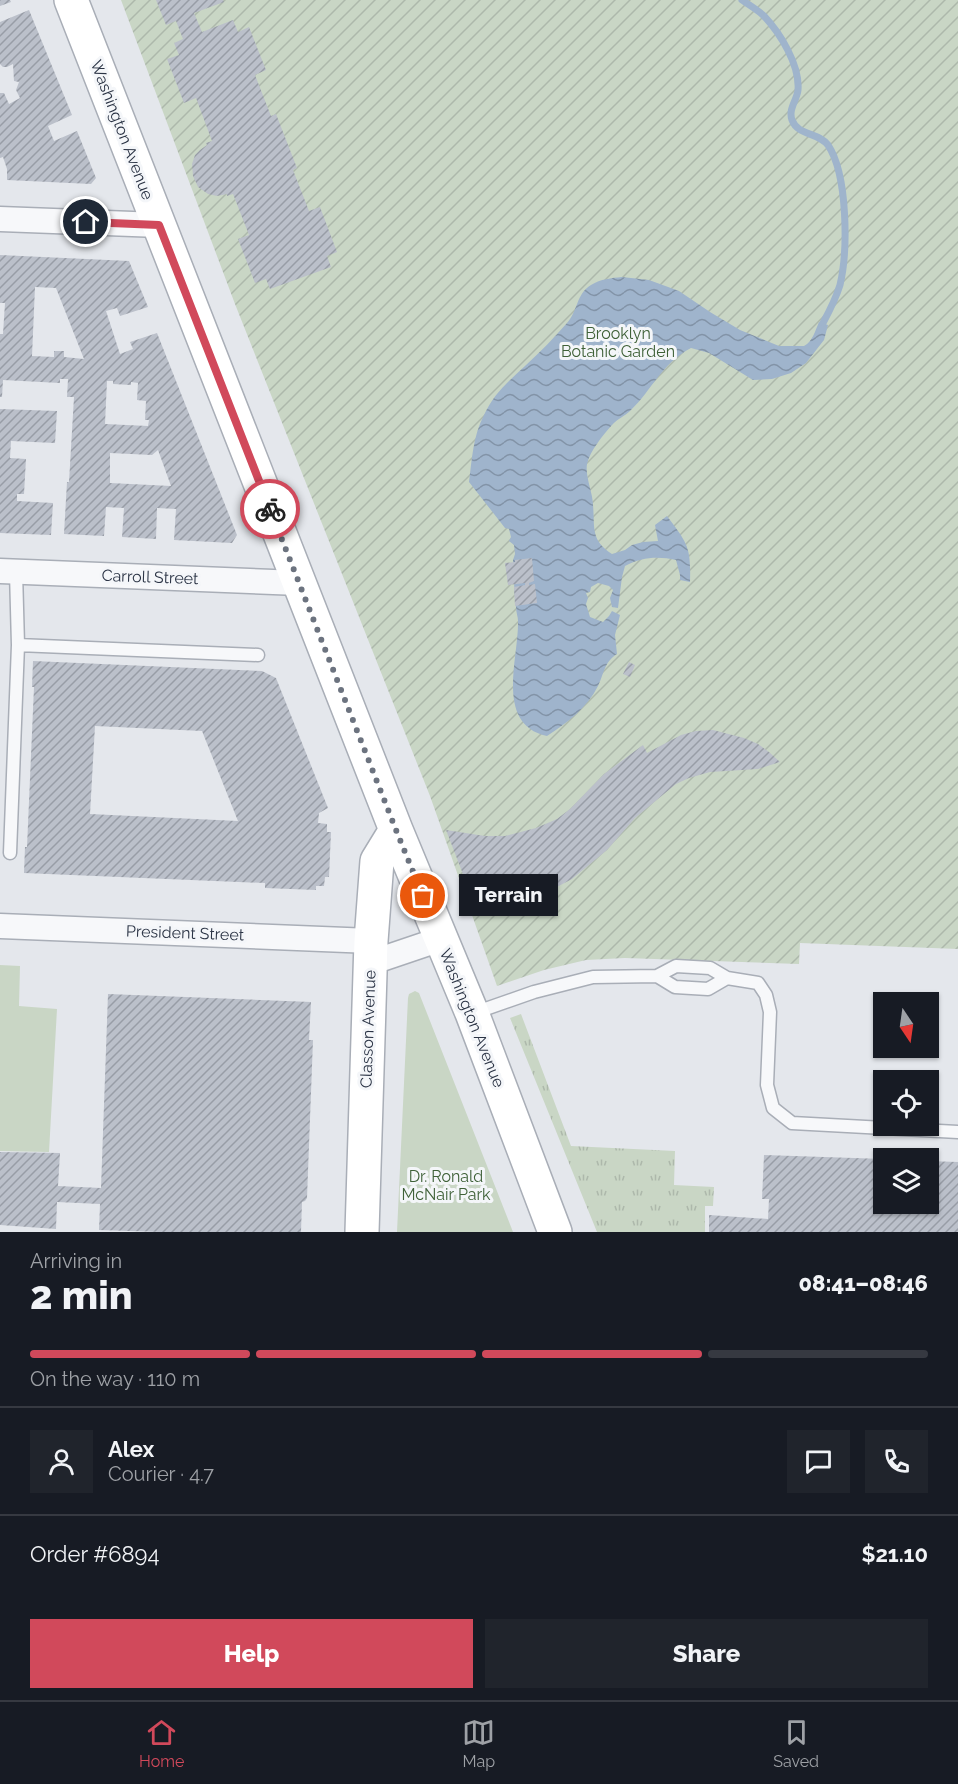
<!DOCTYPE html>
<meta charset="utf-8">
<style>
:root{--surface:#171b24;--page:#20242c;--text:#f1f3f6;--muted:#9ea1a6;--line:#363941;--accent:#d1495b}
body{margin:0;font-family:Raleway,sans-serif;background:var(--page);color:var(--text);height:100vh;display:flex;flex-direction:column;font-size:22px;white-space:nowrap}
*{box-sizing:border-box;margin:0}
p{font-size:20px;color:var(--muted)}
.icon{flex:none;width:33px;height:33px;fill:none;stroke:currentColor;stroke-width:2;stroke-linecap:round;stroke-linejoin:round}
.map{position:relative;height:1232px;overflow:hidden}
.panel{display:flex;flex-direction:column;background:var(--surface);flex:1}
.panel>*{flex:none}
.needle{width:39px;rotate:167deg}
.tools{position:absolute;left:873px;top:992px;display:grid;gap:12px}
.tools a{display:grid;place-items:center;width:66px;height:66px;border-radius:0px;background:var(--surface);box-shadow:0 2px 4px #0004;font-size:30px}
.pin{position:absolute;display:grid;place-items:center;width:51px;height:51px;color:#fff;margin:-26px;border:3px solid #fff;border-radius:50%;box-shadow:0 2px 6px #0007}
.courier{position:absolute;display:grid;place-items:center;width:60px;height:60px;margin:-30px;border:4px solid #d1495b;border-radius:50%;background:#fff;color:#222;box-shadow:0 2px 8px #0007}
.bubble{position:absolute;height:42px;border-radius:0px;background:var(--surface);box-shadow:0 2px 4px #0004;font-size:20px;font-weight:800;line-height:42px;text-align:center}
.overview em{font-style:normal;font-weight:800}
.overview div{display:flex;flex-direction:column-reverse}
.overview{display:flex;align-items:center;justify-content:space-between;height:102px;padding:0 30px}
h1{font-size:39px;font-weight:800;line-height:45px}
.bar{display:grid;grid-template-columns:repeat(4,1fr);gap:9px 6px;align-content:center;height:72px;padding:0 30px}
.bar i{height:8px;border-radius:4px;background:var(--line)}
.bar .active{background:var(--accent)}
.bar p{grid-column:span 4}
.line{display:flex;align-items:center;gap:15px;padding:0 30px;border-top:2px solid var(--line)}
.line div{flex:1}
.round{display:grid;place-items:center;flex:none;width:63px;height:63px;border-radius:0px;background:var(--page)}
.primary-button{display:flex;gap:12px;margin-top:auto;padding:12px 30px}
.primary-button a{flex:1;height:69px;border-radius:0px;background:var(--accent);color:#fff;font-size:24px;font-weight:800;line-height:69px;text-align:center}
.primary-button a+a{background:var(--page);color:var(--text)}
.tabs{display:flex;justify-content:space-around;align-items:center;height:84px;border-top:2px solid var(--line);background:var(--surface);font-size:16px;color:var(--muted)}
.tabs a{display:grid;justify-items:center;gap:3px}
.tabs .active{color:var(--accent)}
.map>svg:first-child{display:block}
.grass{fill:url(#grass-tufts)}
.park{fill:#c9d6c5}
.garden{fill:url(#garden-furrows)}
.water{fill:url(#water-waves)}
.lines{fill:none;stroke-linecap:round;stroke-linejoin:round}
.stream{stroke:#9fb4cc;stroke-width:7}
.building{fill:url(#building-hatch);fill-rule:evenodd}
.lane-casing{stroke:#a9aeb7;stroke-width:15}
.street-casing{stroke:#a9aeb7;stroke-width:27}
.secondary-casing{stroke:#a9aeb7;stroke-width:36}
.lane{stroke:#f7f8fa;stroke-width:12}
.street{stroke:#f7f8fa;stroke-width:24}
.secondary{stroke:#fff;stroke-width:33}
.done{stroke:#6c737f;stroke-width:6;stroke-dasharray:0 10.8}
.route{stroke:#d1495b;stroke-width:8}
.labels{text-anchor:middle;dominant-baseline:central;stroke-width:6;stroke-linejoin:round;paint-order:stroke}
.street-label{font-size:16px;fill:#2b3445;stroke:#f4f6f9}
.park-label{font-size:16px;fill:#3f6138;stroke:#f4f6f9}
</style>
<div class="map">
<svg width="958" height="1232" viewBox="0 0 958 1232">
<defs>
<pattern id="grass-tufts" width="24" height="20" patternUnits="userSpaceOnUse" patternTransform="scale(1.5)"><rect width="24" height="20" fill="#c9d6c5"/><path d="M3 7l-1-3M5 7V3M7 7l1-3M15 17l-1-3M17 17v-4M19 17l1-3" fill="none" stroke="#adb8ab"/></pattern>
<pattern id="garden-furrows" width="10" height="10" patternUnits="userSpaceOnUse" patternTransform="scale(1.5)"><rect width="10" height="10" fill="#c9d6c5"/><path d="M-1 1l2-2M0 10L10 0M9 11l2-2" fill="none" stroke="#adb8ab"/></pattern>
<pattern id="water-waves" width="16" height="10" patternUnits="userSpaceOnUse" patternTransform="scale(1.5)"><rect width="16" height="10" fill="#9fb4cc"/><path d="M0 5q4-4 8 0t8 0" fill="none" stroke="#8293a7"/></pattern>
<pattern id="building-hatch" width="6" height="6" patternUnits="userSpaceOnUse" patternTransform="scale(1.5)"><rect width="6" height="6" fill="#bbc0ca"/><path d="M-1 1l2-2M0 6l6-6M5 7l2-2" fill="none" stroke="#989da6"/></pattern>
</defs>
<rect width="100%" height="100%" fill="#e4e7ec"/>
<path class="grass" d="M 521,1014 L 571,1146 L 675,1151 L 674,1185 L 714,1187 L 713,1206 L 705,1206 L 705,1232 L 597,1232 L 510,1018 Z"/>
<path class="park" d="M 0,965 L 20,966 L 19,1006 L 57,1009 L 49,1152 L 0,1151 Z
M 415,991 L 419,993 L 513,1232 L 397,1232 L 408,998 L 409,994 Z"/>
<path class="garden" d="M 121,0 L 958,0 L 958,949 L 800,943 L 799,964 L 625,958 L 586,960 L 544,970 L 497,986 L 430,796 L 235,304 Z"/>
<path class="water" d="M 622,277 L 649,280 L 679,291 L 710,312 L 740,330 L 779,346 L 804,346 C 813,341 815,331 819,322 L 828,325 L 824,340 L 806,363 L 791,373 L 772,379 L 753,380 L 709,353 L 691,348 C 661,364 653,389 630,411 C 625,416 617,419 612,425 C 603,435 590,451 587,464 C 585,477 593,493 593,505 C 595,527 590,540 612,554 L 625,550 L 632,545 L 643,542 L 658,541 L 655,525 L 667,516 C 688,544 691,547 690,582 L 680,580 L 680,575 L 676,560 C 658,556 642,557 625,566 L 622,577 L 618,608 L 612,607 L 610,598 L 613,590 L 609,586 L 598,583 L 591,587 L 590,592 L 586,593 L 588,598 L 586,604 L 590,617 L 603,622 L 609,616 L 612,611 L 620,615 L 615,635 L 617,654 C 604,662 604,674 598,686 C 587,708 567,723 547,736 C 494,724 519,658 518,621 C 518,617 516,612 516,607 C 514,592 514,576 513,560 L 515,554 L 514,545 L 509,541 L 511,537 L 509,529 L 505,528 L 469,482 C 472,459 473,436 484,415 C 494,393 509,381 525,366 C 540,352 554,338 567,323 C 578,311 576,294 591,285 C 601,279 611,278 622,277 Z"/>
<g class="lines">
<path class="stream" d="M 742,0 C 749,5 758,10 764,16 C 780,33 800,65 798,90 C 797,100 788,109 792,120 C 798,136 818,132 828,145 C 848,175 848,251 840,285 C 836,298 830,310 823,323"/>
</g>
<path class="building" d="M 0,0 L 10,0 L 11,2 L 0,6 Z
M 156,0 L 223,0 L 224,2 L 194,13 L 202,32 L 233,20 L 238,32 L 249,27 L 266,70 L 255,75 L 271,116 L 276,114 L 297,168 L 293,170 L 309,211 L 320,207 L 337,252 L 327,256 L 331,267 L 270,289 L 266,279 L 255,283 L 238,239 L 249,235 L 233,194 L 227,196 L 227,194 L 217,196 L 208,194 L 198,187 L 193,176 L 192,164 L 195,155 L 200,150 L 207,145 L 206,143 L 212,141 L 196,98 L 184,103 L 167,59 L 179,55 L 174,43 L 183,39 L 176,21 L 166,25 Z
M 29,10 L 72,115 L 48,126 L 54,141 L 77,131 L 96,178 L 91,184 L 7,180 L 7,169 L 3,157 L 0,158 L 0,93 L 4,93 L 9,104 L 20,98 L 16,90 L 19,82 L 14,81 L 13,64 L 7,67 L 3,67 L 0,64 L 0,22 Z
M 0,255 L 129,261 L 148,307 L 120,316 L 117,308 L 106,311 L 120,354 L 133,349 L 130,342 L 157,333 L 237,535 L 232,543 L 174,540 L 176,509 L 157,508 L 156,539 L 122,537 L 124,508 L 106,507 L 104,536 L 64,534 L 67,482 L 69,482 L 74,397 L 67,397 L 68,379 L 60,379 L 60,383 L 3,380 L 2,397 L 0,397 L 0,334 L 3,334 L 5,303 L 0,303 ZM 35,287 L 56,288 L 84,359 L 64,357 L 64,351 L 54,351 L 54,357 L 32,356 ZM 107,381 L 113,381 L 113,384 L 131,385 L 131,382 L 138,383 L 137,400 L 146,401 L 145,420 L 149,420 L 148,426 L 105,424 ZM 158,450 L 171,486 L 110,483 L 110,453 L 152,455 Z
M 0,409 L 57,411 L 55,443 L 11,441 L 10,458 L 26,459 L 24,494 L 17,494 L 17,501 L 53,503 L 51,535 L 0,533 Z
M 532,558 L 534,581 L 529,583 L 529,585 L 535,584 L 537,603 L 515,606 L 514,587 L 525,585 L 525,583 L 508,585 L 505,563 L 515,562 L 515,560 Z
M 33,661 L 262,671 L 276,678 L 328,808 L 319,813 L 318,823 L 327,824 L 327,832 L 331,832 L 329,877 L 325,877 L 324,886 L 316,886 L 316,890 L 265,888 L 265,883 L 24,873 L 25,847 L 27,847 L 34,687 L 32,687 ZM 95,726 L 202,731 L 238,821 L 90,814 Z
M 629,662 L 635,665 L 630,677 L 623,674 Z
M 713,730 L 744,738 L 758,744 L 769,752 L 780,762 L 758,769 L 710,772 L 689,778 L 676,784 L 635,818 L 607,850 L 572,879 L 538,897 L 501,906 L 476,908 L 446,830 L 485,836 L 505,836 L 536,828 L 557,819 L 570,809 L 604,774 L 643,745 L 647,753 L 681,735 L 696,731 Z
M 108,994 L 311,1002 L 309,1040 L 313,1040 L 307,1198 L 305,1201 L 302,1202 L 301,1232 L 160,1232 L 99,1230 L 100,1204 L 57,1202 L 56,1229 L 0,1225 L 0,1152 L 60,1153 L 58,1186 L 101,1188 Z
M 764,1155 L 884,1159 L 884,1203 L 928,1203 L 928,1161 L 958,1162 L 958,1232 L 709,1232 L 709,1215 L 768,1219 L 769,1199 L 762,1199 Z"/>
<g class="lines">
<g class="lane-casing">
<path id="lane" d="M 18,645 L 258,655
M 10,853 L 18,645 L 16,572
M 657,976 L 675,987 L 708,989 L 727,978
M 474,1013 L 534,992 L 593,977 L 657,976 L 676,966 L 710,968 L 727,978 L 758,983 L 766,995 L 770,1012 L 767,1085 L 773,1108 L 792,1123 L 958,1132"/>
</g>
<g class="street-casing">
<path id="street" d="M 0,219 L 159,225
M 0,571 L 299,583
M 0,926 L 371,941
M 370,963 L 441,939"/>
</g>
<g class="secondary-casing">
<path id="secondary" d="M 71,0 L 396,830 L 472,1013 L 555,1232
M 362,1232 L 371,941 L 377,861 L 396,830"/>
</g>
<use href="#lane" class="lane"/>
<use href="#street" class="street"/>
<use href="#secondary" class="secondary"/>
</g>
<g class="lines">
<path class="done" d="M 270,509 L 396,830 L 423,896"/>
<path class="route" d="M 86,222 L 159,225 L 270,509"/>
</g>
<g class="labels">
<g class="street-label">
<text transform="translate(122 130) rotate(69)">Washington Avenue</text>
<text transform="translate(150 577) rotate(2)">Carroll Street</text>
<text transform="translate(185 933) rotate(2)">President Street</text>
<text transform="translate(472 1018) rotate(68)">Washington Avenue</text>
<text transform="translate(368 1029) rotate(-88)">Classon Avenue</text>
</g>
<g class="park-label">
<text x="618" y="333">Brooklyn<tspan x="618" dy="18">Botanic Garden</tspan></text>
<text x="446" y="1176">Dr. Ronald<tspan x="446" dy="18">McNair Park</tspan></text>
</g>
</g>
</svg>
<div class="tools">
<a><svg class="needle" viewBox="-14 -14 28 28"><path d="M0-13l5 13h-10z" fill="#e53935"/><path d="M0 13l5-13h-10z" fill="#9ea1a6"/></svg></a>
<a><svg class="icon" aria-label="locate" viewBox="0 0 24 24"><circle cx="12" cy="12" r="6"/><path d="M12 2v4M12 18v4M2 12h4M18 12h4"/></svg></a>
<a><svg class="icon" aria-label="layers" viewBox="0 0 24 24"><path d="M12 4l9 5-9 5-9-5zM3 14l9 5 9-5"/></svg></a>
</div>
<div class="pin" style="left:423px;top:896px;background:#ea580c"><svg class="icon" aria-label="bag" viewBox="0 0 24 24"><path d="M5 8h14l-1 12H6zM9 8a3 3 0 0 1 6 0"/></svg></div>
<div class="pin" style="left:86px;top:222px;background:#1f2937"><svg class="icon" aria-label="home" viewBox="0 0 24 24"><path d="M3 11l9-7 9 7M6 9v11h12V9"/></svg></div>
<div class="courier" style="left:270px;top:509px"><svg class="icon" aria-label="bike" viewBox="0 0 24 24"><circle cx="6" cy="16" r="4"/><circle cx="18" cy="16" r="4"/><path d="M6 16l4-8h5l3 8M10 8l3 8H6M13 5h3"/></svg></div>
<div class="bubble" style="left:459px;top:874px;width:99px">Terrain</div>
</div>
<section class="panel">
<div class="overview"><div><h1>2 min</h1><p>Arriving in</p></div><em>08:41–08:46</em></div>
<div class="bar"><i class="active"></i><i class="active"></i><i class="active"></i><i></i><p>On the way · 110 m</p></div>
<div class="line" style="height:108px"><a class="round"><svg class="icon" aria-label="person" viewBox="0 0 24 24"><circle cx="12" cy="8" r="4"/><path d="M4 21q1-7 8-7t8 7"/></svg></a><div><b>Alex</b><p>Courier · 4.7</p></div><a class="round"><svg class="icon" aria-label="chat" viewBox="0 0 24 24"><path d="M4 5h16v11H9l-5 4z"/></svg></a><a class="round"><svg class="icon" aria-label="phone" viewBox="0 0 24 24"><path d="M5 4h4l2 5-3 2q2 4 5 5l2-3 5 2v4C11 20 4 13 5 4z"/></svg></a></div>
<div class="line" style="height:78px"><div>Order #6894</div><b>$21.10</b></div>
<div class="primary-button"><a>Help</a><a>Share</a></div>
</section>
<nav class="tabs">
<a class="active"><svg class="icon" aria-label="home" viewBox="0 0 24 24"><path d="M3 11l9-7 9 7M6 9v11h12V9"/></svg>Home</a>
<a><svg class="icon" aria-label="map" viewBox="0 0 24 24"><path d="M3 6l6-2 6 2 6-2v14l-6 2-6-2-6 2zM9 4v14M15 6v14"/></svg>Map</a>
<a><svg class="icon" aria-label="saved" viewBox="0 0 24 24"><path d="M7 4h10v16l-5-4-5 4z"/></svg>Saved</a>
</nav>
